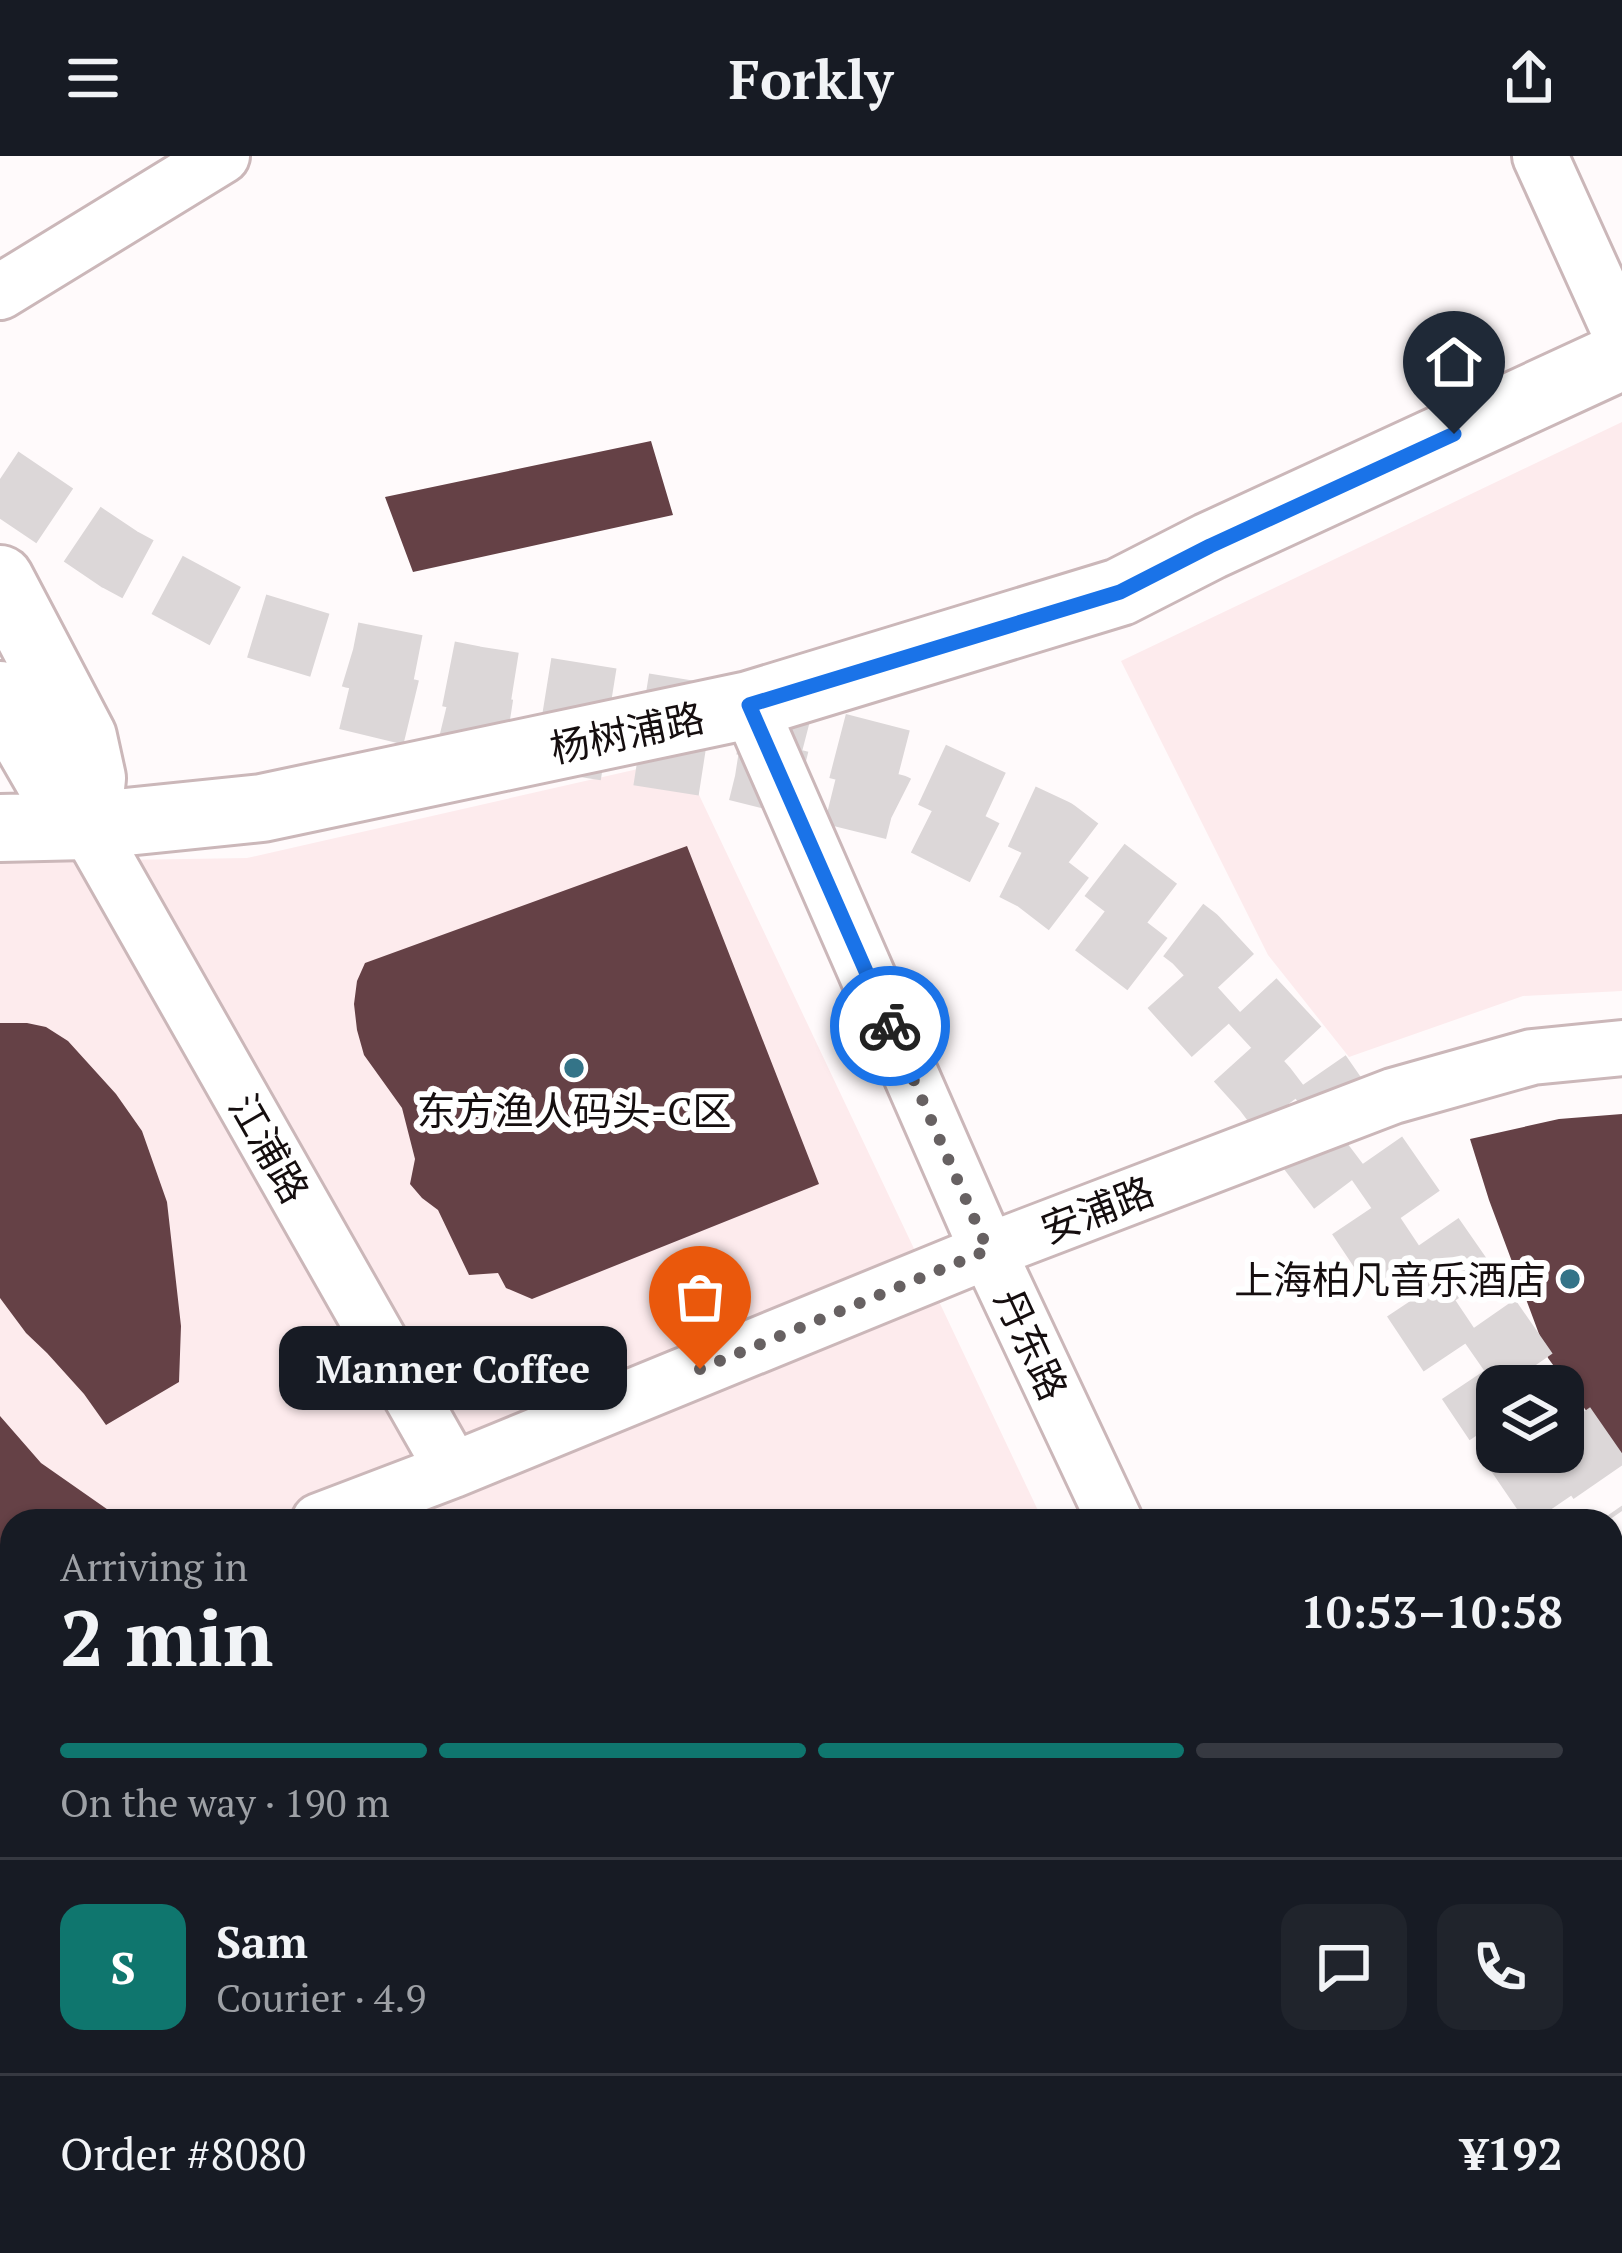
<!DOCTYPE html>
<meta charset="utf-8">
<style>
:root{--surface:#171b24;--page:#20242c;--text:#f1f3f6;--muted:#9ea1a6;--line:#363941;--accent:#0f766e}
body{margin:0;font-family:"PT Serif","Noto Sans SC",serif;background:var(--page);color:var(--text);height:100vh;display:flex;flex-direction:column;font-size:45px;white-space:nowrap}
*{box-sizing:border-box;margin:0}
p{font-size:39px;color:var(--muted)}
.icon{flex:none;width:66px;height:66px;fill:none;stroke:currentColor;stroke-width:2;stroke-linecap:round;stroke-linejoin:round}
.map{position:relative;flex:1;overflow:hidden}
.drawer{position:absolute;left:0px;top:1353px;width:1623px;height:744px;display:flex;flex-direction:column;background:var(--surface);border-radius:36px 36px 0 0;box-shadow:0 3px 9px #0004}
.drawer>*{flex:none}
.tools{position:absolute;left:1476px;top:1209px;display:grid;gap:24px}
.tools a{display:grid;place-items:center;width:108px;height:108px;border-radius:24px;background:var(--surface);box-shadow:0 3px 9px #0004;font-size:60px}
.pin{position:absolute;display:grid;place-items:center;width:102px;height:102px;color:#fff;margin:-123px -51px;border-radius:50% 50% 50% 0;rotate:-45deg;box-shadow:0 0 12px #0007}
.pin .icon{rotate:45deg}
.courier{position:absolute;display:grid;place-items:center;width:120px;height:120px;margin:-60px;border:9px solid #1a73e8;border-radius:50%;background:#fff;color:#222;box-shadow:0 3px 15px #0007}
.bubble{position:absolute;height:84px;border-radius:24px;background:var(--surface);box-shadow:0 3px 9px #0004;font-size:39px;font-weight:800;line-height:84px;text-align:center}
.summary em{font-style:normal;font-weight:800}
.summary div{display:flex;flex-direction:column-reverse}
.summary{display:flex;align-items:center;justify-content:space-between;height:204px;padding:0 60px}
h1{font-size:78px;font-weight:800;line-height:90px}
.bar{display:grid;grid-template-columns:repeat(4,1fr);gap:18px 12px;align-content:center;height:144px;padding:0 60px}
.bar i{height:15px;border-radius:9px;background:var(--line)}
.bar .active{background:var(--accent)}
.bar p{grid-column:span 4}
.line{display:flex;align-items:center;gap:30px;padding:0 60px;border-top:3px solid var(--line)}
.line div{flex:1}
.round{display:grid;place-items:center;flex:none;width:126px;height:126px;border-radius:24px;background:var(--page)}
header{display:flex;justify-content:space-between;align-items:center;height:156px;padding:0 60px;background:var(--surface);font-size:54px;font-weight:800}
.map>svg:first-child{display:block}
.built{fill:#fdebed}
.water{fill:#be9499}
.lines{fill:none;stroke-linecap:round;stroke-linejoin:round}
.ferry{stroke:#4a1521;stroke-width:3;stroke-dasharray:15 12;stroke-linecap:butt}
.building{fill:#654146}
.major-tunnel{stroke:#dcd7d8;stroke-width:66;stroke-dasharray:66 33;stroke-linecap:butt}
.minor-casing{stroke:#cbb7b9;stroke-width:60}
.major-casing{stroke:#cbb7b9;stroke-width:72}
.path{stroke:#938d8e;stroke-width:8;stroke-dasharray:12 6;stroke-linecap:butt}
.minor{stroke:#fff;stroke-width:54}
.major{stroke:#fff;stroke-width:66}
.done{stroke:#676162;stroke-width:12;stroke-dasharray:0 21.6}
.route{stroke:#1a73e8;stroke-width:15}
.poi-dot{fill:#347488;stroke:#fff;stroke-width:4.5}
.labels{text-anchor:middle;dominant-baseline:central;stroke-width:12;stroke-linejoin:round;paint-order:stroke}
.street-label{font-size:39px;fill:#150e0f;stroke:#fff}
.poi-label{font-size:39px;fill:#150e0f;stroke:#fff}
</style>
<header><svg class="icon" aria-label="menu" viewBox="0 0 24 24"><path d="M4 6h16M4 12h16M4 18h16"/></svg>Forkly<svg class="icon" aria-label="share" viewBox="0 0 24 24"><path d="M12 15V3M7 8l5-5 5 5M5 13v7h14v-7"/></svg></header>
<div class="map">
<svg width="1622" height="2097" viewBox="0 0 1622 2097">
<rect width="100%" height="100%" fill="#fffafb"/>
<path class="built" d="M 1622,266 L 1622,835 L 1523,840 L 1349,901 L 1268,799 L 1121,505 Z
M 682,603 L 1043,1365 L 12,1365 L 12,1901 L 0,1871 L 0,706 L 247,702 Z
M 75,2085 L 939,2085 L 911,2097 L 41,2097 Z"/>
<path class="water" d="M 1611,1646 L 1622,1661 L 1622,2097 L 911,2097 L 939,2085 L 1611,2085 Z"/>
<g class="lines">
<path class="ferry" d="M 1611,1938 L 1622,1952"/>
</g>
<path class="building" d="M 651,285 L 673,359 L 413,416 L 385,341 Z
M 687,690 L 819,1028 L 532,1143 L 506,1132 L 498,1117 L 469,1119 L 438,1054 L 422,1042 L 410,1028 L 415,1003 L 402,952 L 364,899 L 357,874 L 354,848 L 357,825 L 365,807 Z
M 0,867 L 27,867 L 46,871 L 68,885 L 116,938 L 142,975 L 167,1046 L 181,1170 L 179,1226 L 106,1269 L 84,1238 L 47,1197 L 26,1177 L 0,1142 Z
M 1622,958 L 1622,1304 L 1548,1202 L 1489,1044 L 1470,983 L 1559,963 Z
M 0,1260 L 41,1307 L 124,1365 L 12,1365 L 12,1676 L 0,1646 Z"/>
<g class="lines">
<path class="major-tunnel" d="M 0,323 L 119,403 L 227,461 L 352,499 L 474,523 L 749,567 L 911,609 L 1055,676 L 1195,783 L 1313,910 L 1535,1230
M 347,541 L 467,570 L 737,612 L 894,651 L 1035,722 L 1163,820 L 1265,933 L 1351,1047 L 1497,1266
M 1563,1270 L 1622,1355
M 1518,1296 L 1565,1365
M 1611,1432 L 1622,1448"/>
<g class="minor-casing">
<path id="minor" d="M 1540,0 L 1622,181
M 0,136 L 222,0
M 749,549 L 988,1095 L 1115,1365
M 87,670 L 453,1314
M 319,1365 L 453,1314 L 988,1095 L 1393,940 L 1532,901 L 1622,892
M 0,1485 L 12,1480
M 0,1882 L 12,1911
M 41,2097 L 75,2085"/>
</g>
<g class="major-casing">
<path id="major" d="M 0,423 L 83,581 L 92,622 L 87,670
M 0,539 L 57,638 L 87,670
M 0,672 L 87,670 L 262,652 L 749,549 L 1120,436 L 1210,390 L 1622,200"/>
</g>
<path class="path" d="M 1611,1576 L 1622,1576
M 391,2097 L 413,2085
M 792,2097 L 821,2085"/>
<use href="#minor" class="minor"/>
<use href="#major" class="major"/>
</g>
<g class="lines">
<path class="done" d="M 700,1213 L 988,1094 L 890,870"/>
<path class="route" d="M 890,870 L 749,549 L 1120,436 L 1210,390 L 1454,278"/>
</g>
<g class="poi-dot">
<circle cx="574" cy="912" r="12"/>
<circle cx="1570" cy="1123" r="12"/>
</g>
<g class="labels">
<g class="street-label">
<text transform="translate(627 576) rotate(-12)">杨树浦路</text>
<text transform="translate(270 992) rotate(60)">江浦路</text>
<text transform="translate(1097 1053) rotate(-21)">安浦路</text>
<text transform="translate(1032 1188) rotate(65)">丹东路</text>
</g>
<g class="poi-label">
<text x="574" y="954">东方渔人码头-C区</text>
<text x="1546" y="1123" text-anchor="end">上海柏凡音乐酒店</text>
</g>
</g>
</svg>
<div class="tools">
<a><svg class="icon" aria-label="layers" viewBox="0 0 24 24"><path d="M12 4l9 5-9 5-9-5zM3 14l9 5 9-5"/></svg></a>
</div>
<div class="pin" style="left:700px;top:1213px;background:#ea580c"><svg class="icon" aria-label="bag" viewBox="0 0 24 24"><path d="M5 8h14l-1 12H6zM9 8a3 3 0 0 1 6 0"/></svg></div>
<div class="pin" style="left:1454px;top:278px;background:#1f2937"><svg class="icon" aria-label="home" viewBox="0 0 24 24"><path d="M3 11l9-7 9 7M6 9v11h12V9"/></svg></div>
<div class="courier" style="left:890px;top:870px"><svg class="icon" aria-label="bike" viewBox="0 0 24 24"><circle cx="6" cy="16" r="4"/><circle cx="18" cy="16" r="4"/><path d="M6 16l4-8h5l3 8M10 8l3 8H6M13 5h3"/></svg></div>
<div class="bubble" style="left:279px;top:1170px;width:348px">Manner Coffee</div>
<section class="drawer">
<div class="summary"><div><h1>2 min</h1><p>Arriving in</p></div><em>10:53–10:58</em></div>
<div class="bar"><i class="active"></i><i class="active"></i><i class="active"></i><i></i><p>On the way · 190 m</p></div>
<div class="line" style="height:216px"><b class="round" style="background:var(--accent);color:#fff">S</b><div><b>Sam</b><p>Courier · 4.9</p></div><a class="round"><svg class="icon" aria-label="chat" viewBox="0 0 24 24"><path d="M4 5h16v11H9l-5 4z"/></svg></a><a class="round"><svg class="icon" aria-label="phone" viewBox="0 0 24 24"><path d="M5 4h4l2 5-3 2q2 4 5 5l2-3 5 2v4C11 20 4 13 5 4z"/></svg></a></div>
<div class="line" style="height:156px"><div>Order #8080</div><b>¥192</b></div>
</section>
</div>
